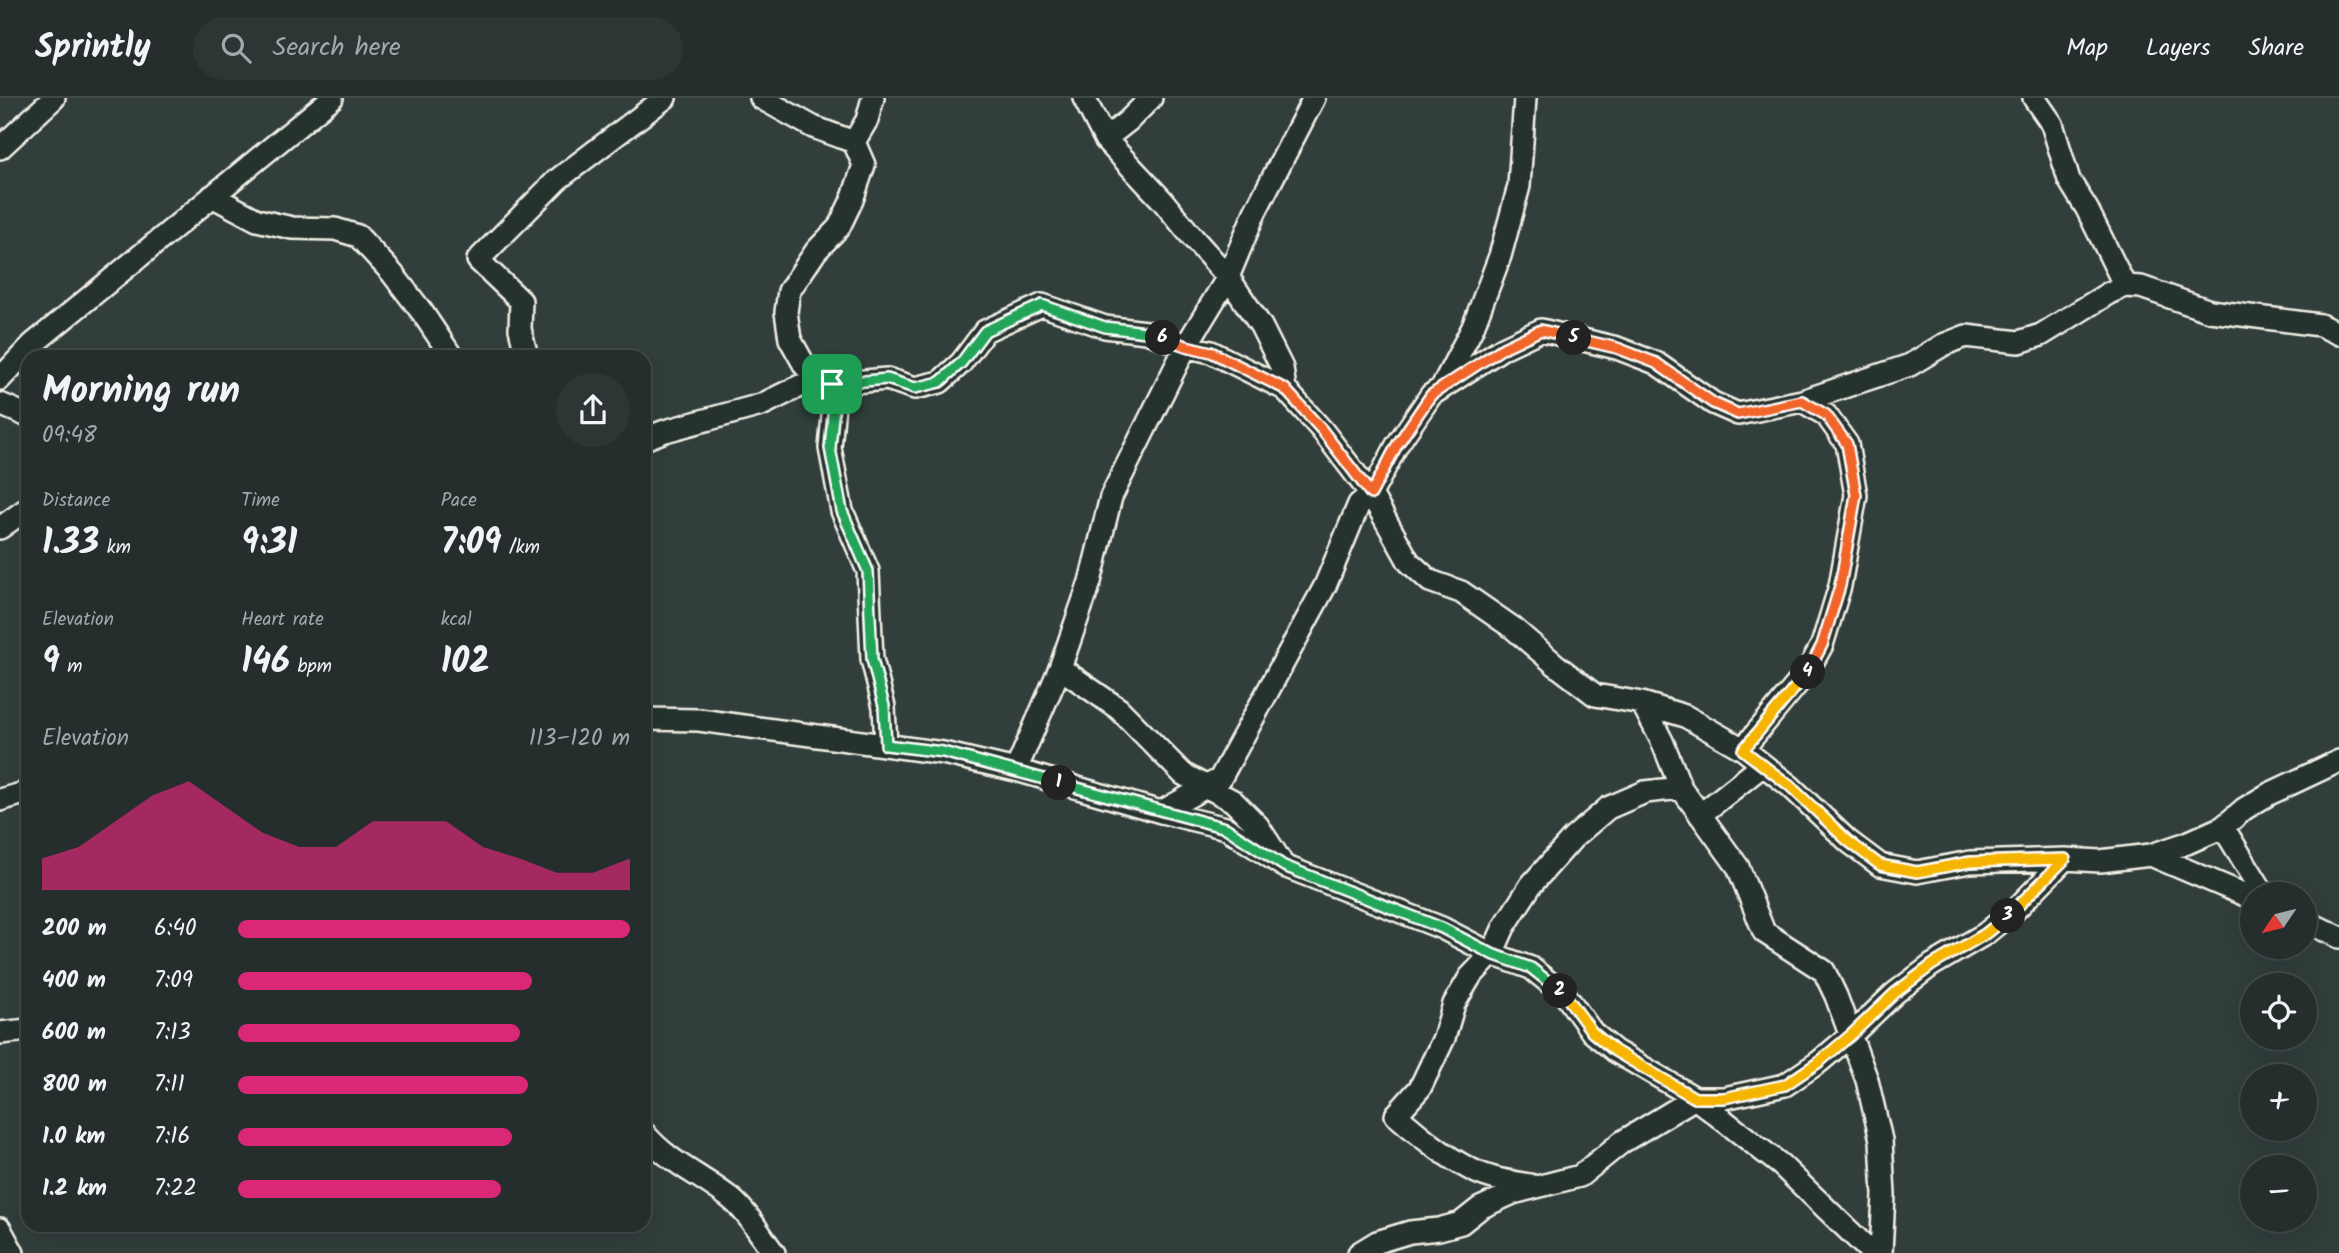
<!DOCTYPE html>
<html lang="en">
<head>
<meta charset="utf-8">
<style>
	:root { --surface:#252e2d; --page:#2d3635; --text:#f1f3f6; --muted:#a3a8aa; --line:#424a49; --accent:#db2777 }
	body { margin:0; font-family:Kalam,sans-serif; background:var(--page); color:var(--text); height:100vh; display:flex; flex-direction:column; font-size:26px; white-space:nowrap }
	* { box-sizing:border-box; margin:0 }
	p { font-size:23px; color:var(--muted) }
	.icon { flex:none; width:38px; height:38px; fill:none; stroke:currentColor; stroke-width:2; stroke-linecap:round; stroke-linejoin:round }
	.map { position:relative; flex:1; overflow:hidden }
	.side { position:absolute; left:21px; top:252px; width:630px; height:882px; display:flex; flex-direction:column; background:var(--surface); border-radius:21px; box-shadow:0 7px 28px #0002,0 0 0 2px var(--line) }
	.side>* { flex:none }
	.needle { width:46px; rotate:235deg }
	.tools { position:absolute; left:2240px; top:784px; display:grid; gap:14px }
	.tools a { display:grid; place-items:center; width:77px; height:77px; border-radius:50%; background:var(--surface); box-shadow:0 7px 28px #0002,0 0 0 2px var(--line); font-size:35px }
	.pin { position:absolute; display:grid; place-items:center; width:60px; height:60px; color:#fff; margin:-30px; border-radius:14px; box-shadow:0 4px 10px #0006 }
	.km { position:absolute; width:35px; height:35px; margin:-18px; border-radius:50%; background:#222; color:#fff; font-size:19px; line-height:35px; text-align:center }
	.round { display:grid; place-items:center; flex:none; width:74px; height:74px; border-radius:37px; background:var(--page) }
	.head { display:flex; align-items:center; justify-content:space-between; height:119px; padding:0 21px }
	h1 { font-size:38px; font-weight:800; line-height:52px }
	.figures { display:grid; grid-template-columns:repeat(3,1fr); gap:10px; height:119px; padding:7px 21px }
	.figures div { display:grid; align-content:center }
	.figures b { font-size:35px; font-weight:800 }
	.figures small { font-size:19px; font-weight:400 }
	.figures p { font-size:19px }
	.chart { height:196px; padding:14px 21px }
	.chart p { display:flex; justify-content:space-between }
	.chart svg { width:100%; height:126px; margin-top:7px; fill:var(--accent); opacity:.7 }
	ul { padding:0 21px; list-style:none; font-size:23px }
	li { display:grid; grid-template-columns:112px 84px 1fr; align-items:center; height:52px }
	li i { height:18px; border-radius:9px; background:var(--accent) }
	header { display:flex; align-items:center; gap:42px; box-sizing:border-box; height:98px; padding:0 35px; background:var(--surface); border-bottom:2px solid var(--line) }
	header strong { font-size:33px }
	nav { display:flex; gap:38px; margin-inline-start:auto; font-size:24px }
	.search { width:490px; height:63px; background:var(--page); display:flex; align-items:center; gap:18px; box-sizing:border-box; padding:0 24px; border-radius:38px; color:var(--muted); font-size:26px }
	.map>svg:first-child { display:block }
</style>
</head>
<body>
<header>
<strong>Sprintly</strong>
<div class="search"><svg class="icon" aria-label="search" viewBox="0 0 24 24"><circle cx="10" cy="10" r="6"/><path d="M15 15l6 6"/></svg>Search here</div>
<nav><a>Map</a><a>Layers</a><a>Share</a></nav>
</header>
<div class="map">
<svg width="2339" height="1155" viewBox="0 0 2339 1155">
	<rect width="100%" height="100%" fill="#313e3c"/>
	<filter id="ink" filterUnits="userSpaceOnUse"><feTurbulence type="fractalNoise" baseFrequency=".0143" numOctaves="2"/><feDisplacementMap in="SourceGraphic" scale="14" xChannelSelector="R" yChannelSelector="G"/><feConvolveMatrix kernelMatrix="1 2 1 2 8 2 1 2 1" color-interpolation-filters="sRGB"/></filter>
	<g filter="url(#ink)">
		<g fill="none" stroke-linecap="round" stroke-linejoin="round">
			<defs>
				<path id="street" d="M1084 0 1105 41 1162 102 1194 141 1228 179 1261 228 1282 270 1285 291
					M2034 0 2052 26 2069 82 2087 111 2125 188
					M1105 41 1128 23 1151 0
					M854 44 867 22 873 0
					M0 50 54 0
					M212 98 257 122 292 130 335 131 358 138 392 175 422 214 452 259
					M527 259 520 231 521 203 478 162 557 82 665 0
					M0 281 33 246 332 0
					M1442 289 1473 229 1500 158 1519 88 1525 0
					M1802 303 1910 267 1943 247 1966 238 2019 244 2041 237 2109 195 2125 188 2141 189 2210 213 2320 227 2339 236
					M0 306 28 318
					M644 341 665 333 761 307 800 288 832 286 805 268 790 241 786 214 789 193 816 153 839 129 852 102 864 67 854 44 813 29 761 0
					M0 430 28 410
					M1060 570 1119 611 1183 676 1233 703 1258 728 1280 762
					M1642 605 1662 643 1681 690 1738 769 1764 834 1824 873 1836 898 1867 982 1881 1042 1884 1097 1881 1155
					M644 621 699 622 943 655 1016 672 1161 714 1226 730 1284 768 1442 830 1492 856 1531 870 1566 898 1592 934 1615 953 1695 1000 1781 1067 1872 1155
					M886 647 884 609 872 561 868 473 842 413 830 350 834 307 832 286 887 281 915 290 940 284 961 265 985 233 1042 207 1105 229 1146 234 1186 248 1211 254 1285 291 1322 332 1371 396 1409 464 1430 483 1461 494 1513 530 1556 567 1595 597 1642 605 1685 618 1743 651 1790 688 1848 743 1880 767 1917 774 1970 764 2065 761 2100 763 2151 757 2187 745 2223 729 2244 711 2269 696 2339 663
					M1016 672 1060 570 1090 484 1111 399 1186 248 1228 179 1255 114 1314 0
					M0 702 28 694
					M1161 714 1220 681 1325 488 1359 406 1371 396 1397 347 1431 297 1503 250 1541 232 1617 250 1656 265 1713 305 1738 316 1802 303 1826 317 1847 346 1856 397 1840 488 1822 547 1807 574 1743 651
					M1700 717 1763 667
					M2223 729 2264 796
					M2151 757 2252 800
					M2305 823 2339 839
					M0 935 28 932
					M644 1035C669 1065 701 1077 730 1100 748 1114 760 1137 774 1155
					M1530 1087C1510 1084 1490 1081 1472 1072 1445 1059 1418 1036 1396 1017L1420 990 1444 940 1454 906 1470 879 1492 856 1504 829 1531 787 1573 740 1608 710 1645 694 1681 690
					M0 1131 13 1155
					M1359 1155 1377 1144 1410 1134 1439 1131 1461 1125 1480 1110 1513 1095 1580 1078 1622 1044 1695 1000H1724L1785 987 1819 964 1851 937 1895 895 1932 867 1985 836 2016 811 2065 761"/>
			</defs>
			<use href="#street" stroke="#f4f1e8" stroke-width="26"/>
			<use href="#street" stroke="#26332d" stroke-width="21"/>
		</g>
	</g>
	<g fill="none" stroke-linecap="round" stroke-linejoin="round" filter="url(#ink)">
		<defs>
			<path id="split-1" d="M832 286 834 307 830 350 842 413 868 473 872 561 884 608 886 647 943 654 1059 685"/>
			<path id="split-2" d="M1059 685 1226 730 1284 768 1442 830 1492 856 1531 870 1560 893"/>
			<path id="split-3" d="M1560 893 1566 898 1592 934 1615 953 1695 1000H1724L1785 987 1819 964 1851 937 1895 895 1932 867 1985 836 2008 818"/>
			<path id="split-4" d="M1808 574 1743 652 1790 688 1848 743 1880 767 1917 774 1970 764 2065 761 2008 818"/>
			<path id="split-5" d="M1574 240 1617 250 1656 265 1713 305 1738 316 1802 303 1826 317 1847 346 1856 397 1840 488 1822 547 1808 574"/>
			<path id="split-6" d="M1163 240 1186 248 1211 254 1285 291 1322 332 1371 396 1397 347 1431 297 1503 250 1541 232 1574 240"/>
			<path id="split-7" d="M832 286 887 281 915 290 940 284 961 265 985 233 1042 207 1105 229 1146 234 1163 240"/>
		</defs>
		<use href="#split-1" stroke="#fff" stroke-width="14"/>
		<use href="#split-2" stroke="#fff" stroke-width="14"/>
		<use href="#split-3" stroke="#fff" stroke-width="14"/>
		<use href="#split-4" stroke="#fff" stroke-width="14"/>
		<use href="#split-5" stroke="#fff" stroke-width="14"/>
		<use href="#split-6" stroke="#fff" stroke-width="14"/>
		<use href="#split-7" stroke="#fff" stroke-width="14"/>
		<use href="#split-1" stroke="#22a559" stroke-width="9"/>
		<use href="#split-2" stroke="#22a559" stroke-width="9"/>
		<use href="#split-3" stroke="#f5b400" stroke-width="9"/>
		<use href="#split-4" stroke="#f5b400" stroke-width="9"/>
		<use href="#split-5" stroke="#f0652b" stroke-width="9"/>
		<use href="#split-6" stroke="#f0652b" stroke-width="9"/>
		<use href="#split-7" stroke="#22a559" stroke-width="9"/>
	</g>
</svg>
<div class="tools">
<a><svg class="needle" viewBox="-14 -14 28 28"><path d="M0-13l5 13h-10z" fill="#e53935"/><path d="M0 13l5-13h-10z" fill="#a3a8aa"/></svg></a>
<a><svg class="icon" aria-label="locate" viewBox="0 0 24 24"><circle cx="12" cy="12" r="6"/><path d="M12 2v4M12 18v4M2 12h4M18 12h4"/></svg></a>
<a>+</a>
<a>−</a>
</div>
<div class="pin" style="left:832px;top:286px;background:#1e9e55"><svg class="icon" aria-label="arrive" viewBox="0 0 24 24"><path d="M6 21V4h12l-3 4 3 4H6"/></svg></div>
<b class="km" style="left:1059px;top:685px">1</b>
<b class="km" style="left:1560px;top:893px">2</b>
<b class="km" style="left:2008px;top:818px">3</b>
<b class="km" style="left:1808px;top:574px">4</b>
<b class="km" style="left:1574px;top:240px">5</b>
<b class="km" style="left:1163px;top:240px">6</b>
<section class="side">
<div class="head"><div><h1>Morning run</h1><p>09:48</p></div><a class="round"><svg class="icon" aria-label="share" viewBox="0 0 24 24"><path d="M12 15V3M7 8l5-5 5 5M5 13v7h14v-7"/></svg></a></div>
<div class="figures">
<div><p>Distance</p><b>1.33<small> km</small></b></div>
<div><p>Time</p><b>9:31</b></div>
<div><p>Pace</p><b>7:09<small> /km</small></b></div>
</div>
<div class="figures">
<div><p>Elevation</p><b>9<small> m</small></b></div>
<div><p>Heart rate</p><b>146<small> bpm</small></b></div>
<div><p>kcal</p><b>102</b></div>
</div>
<div class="chart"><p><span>Elevation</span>113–120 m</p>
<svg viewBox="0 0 160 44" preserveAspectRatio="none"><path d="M0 44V33L10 29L20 20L30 11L40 6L50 15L60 24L70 29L80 29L90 20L100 20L110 20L120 29L130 33L140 38L150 38L160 33V44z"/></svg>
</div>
<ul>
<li><b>200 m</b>6:40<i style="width:100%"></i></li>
<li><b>400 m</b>7:09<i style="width:75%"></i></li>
<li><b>600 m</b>7:13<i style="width:72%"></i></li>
<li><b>800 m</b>7:11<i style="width:74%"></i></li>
<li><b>1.0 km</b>7:16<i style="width:70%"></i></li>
<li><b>1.2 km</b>7:22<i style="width:67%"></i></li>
</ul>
</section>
</div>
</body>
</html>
